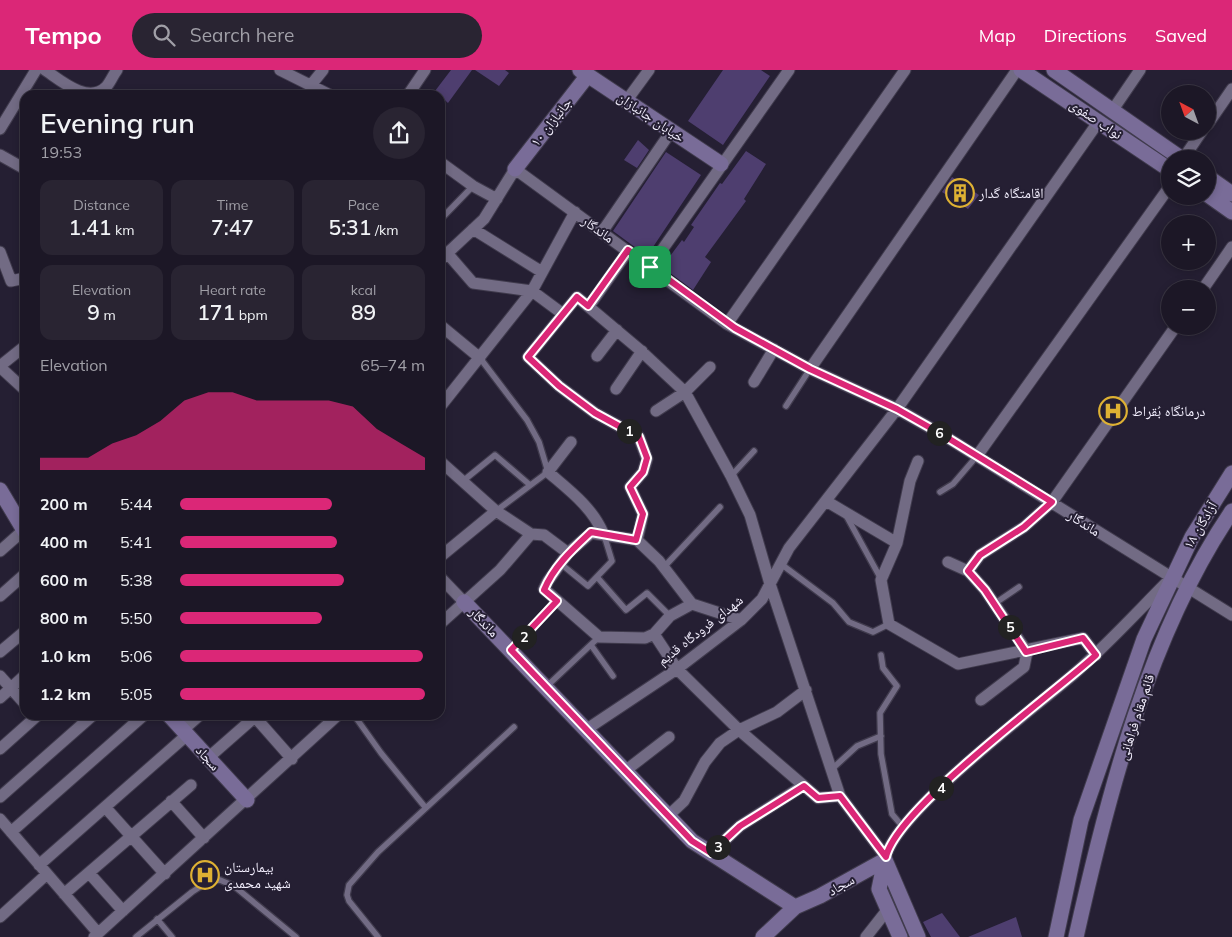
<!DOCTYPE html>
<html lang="en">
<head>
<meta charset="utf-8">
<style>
	:root { --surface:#1c1726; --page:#292432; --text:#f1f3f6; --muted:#a09fa7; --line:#3a3643; --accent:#db2777 }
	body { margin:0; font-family:Mulish,"Noto Naskh Arabic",sans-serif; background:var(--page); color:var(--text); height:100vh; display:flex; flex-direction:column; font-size:19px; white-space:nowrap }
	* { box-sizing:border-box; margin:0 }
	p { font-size:16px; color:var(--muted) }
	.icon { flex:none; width:28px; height:28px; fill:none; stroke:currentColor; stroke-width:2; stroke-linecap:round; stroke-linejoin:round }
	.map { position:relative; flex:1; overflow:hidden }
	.panel { position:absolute; left:20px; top:20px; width:425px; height:630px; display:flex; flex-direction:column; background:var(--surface); border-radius:15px; box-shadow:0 2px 8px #0003,0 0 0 1px var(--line) }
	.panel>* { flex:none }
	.needle { width:32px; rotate:319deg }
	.fabs { position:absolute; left:1161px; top:15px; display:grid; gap:10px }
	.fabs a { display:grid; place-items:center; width:55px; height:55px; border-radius:50%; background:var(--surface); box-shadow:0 2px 8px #0003,0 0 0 1px var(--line); font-size:25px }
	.pin { position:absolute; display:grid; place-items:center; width:42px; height:42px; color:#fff; margin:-21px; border-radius:10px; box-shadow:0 2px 8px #0006 }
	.km { position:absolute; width:25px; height:25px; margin:-12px; border-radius:50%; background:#222; color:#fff; font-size:14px; line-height:25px; text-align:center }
	.round { display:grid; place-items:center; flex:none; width:52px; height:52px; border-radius:26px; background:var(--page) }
	.overview { display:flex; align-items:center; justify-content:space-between; height:85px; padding:0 20px }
	h1 { font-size:28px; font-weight:600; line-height:38px }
	.figures { display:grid; grid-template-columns:repeat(3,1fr); gap:8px; height:85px; padding:5px 20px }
	.figures div { display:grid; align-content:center; border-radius:12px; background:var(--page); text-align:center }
	.figures b { font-size:21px; font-weight:600 }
	.figures small { font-size:14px; font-weight:400 }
	.figures p { font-size:14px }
	.chart { height:140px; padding:10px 20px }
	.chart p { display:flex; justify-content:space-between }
	.chart svg { width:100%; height:90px; margin-top:5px; fill:var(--accent); opacity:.7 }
	ul { padding:0 20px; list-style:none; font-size:16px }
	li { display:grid; grid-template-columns:80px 60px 1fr; align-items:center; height:38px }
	li i { height:12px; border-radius:6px; background:var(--accent) }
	header { display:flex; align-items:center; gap:30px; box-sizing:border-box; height:70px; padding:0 25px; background:var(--accent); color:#fff }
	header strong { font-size:24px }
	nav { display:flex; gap:28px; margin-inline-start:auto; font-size:18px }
	.search { width:350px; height:45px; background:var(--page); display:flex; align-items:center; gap:12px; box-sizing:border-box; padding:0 18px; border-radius:28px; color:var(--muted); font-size:19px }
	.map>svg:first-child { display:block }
</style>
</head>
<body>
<header>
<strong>Tempo</strong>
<div class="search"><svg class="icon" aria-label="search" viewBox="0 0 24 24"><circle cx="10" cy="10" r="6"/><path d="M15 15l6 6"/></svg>Search here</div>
<nav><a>Map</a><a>Directions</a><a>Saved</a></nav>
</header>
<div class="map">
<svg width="1232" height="867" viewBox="0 0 1232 867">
	<rect width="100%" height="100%" fill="#251f33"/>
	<path fill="#4e3e6f" d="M451 0H472L448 33 435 21Z
		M475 0H505L509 3 499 16Z
		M723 0H761L770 6 723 75 688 51Z
		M638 70 649 80 637 98 624 90Z
		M746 81 766 94 744 129 746 131 705 187 711 192 693 220 662 197 682 170 684 172 694 157 691 155 720 113 722 114Z
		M666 82 701 105 647 186 613 161Z
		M952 107 979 125 968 139 942 122Z
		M942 843 960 867H931L923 852Z
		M1016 847 1022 867H968Z"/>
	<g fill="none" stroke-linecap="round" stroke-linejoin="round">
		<defs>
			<path id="lane" d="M440 150 473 116
				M480 288 527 350 539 372 548 402 496 441
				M786 336 810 299
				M731 406 754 381
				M463 411 495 385 530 415
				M940 422 953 414 977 386
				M847 447 881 509
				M560 493 588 516 612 491 604 465
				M781 494 833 533 849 552 873 562 889 554
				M664 497 720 437
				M597 507 626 540 647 523 670 546
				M994 534 1019 517
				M591 575 613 606
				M511 580 557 531
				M881 585 883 598 897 616 880 643 881 684 892 744 903 757
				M546 617 599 567
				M354 645 381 683 425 737
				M832 699 857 676 881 666
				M157 849 172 867
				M136 867 192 822 209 811 220 810 234 816 296 867
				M378 867 349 831 347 825 349 815 378 782 514 657"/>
			<path id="street" d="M45 0C60 10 88 35 106 17 110 13 113 5 117 0
				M280 0 330 25
				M311 15 323 0
				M408 25 425 0
				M627 30 649 0
				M1112 41 1140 0
				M1208 54 1232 19
				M0 59 36 0
				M0 85 25 99
				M1183 89 1202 61
				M440 92 473 116 497 129
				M473 159 542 202
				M602 162 672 60
				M0 182 11 211 25 208
				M447 183 473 213 532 221 563 244
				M440 190 484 149 515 99 727 254 810 299 897 339 943 365 1232 545
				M650 197 789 0
				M1203 219 1232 177
				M589 236 628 181
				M727 254 905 0
				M440 255 480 288
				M597 286 617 260
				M0 296 25 276
				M0 297 25 320
				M810 299 1017 0
				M754 312 774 279
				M616 319 642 281
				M440 337 532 221 575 142
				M656 341 685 322 710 297
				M571 372 548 402C569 420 592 437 603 463
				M977 386 1170 116
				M440 391 496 441 531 464
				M918 391 910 411 897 473 881 510 889 554 958 594 1083 568 1096 585
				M826 431 897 473
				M0 481 25 459
				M568 483 548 511 544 519 599 567 645 568 654 564 670 546 692 534 659 491 637 470
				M440 487 496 441
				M948 492 968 501
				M440 507 464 532
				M0 526 25 504
				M692 534 741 550
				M440 554 500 500 531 464 544 465 568 483 591 463 637 470 643 444 630 417 643 402 647 389 639 367 595 343 559 316 528 287 577 227 640 280 685 322 731 406 750 445 770 514 840 726 886 787
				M654 564 677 599 739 660 818 728 840 726
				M0 582 25 561
				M0 606 25 634
				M0 628 25 605
				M981 630 1024 597 1027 582 985 520 968 501 980 485 1024 457 1052 432 1176 256
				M255 647 292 689
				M587 659 677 599 741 550 762 529 789 478 897 339 1099 51
				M183 660 200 645
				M0 679 38 645
				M208 688 257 645
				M625 701 669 667
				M0 727 93 645
				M171 731 204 768
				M105 737 165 804
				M668 746 684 731 705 692 720 673 739 660 777 642 806 620
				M0 749 98 863
				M11 762 144 645
				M711 783 740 756 803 716
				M885 790C891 745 1036 637 1075 603 1108 574 1138 541 1169 510
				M39 795 187 665
				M89 803 123 841
				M64 824 191 715
				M0 847 47 804
				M94 867 338 645
				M866 867 888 839"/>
			<path id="secondary" d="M580 0 721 94
				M1021 0 1170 100
				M1054 0 1182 89
				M515 99 588 5
				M1208 107 1232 124
				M1208 125 1232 142
				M0 420 25 462
				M464 532 692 771 795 837
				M169 645 247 730
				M885 790 918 867
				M885 790 879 819 900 867
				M763 867 795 837 820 826 885 790
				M1056 867 1081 750 1144 569 1192 467 1232 403
				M1076 867C1108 724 1149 563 1232 441"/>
		</defs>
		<use href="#lane" stroke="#403b4d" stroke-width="8"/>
		<use href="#street" stroke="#403b4d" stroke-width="13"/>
		<use href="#secondary" stroke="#403b4d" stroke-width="17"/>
		<use href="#lane" stroke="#726b84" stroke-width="5.5"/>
		<use href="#street" stroke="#726b84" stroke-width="11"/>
		<use href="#secondary" stroke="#796c98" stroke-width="15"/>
	</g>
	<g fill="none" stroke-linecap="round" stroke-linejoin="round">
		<defs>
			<path id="route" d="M628 180 735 258 810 299 897 339 943 365 1052 432 1024 457 980 485 968 501 985 520 1026 582 1083 568 1096 585C1053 624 896 739 886 787L840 726 818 728 804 716 740 756 711 783 692 771 511 580 557 531 544 520C554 496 573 479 591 462L636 470 643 444 630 417 643 402 647 388 639 367 595 343 559 316 528 287 577 227 588 236Z"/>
		</defs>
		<use href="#route" stroke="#fff" stroke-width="10"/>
		<use href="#route" stroke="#db2777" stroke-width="6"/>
	</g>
	<defs>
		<symbol id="building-ring" viewBox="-11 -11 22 22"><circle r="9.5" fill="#251f33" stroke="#deb133" stroke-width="1.5"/><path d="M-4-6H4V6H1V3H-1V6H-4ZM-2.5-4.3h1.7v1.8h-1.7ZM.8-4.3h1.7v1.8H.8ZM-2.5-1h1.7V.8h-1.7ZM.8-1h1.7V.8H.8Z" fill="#deb133"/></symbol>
		<symbol id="hospital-ring" viewBox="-11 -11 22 22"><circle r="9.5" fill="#251f33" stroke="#deb133" stroke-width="1.5"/><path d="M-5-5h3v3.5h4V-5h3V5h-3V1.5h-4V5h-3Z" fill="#deb133"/></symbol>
	</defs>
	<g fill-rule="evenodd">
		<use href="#building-ring" x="944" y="107" width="32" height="32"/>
		<use href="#hospital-ring" x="1097" y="325" width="32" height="32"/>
		<use href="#hospital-ring" x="189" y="789" width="32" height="32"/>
	</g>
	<g text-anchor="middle" stroke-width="4" stroke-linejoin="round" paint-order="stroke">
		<g font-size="14" fill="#f3effe" stroke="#251f33">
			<text transform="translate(651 47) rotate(34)" y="5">خیابان جانبازان</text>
			<text transform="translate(1096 49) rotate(34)" y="5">نواب صفوی</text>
			<text transform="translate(551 52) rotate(-52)" y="5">جانبازان ۱۰</text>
			<text transform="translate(598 159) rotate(36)" y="5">ماندگار</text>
			<text transform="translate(1084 453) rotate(33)" y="5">ماندگار</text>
			<text transform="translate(1200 455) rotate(-59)" y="5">آزادگان ۱۸</text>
			<text transform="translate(484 552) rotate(46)" y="5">ماندگار</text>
			<text transform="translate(700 560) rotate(-38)" y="5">شهدای فرودگاه قدیم</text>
			<text transform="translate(1136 647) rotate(-72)" y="5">قائم مقام فراهانی</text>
			<text transform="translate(208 688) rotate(48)" y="5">سجاد</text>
			<text transform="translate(841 815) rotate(-29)" y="5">سجاد</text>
		</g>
		<g font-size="14" fill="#f3effe" stroke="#251f33" text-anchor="start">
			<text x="979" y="128">اقامتگاه گدار</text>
			<text x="1132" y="346">درمانگاه بُقراط</text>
			<text x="224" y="802">بیمارستان<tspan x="224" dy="16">شهید محمدی</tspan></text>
		</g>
	</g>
</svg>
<div class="fabs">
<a><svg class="needle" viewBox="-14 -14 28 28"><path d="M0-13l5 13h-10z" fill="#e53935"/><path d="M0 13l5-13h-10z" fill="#a09fa7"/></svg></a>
<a><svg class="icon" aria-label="layers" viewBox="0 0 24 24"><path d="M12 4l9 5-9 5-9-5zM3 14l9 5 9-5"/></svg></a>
<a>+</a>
<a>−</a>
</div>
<div class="pin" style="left:650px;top:197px;background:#1e9e55"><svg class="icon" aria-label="arrive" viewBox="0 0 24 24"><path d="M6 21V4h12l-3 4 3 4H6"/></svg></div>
<b class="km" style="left:629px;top:361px">1</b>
<b class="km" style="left:524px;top:567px">2</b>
<b class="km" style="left:718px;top:777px">3</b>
<b class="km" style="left:941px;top:718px">4</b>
<b class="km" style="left:1010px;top:557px">5</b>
<b class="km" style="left:939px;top:363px">6</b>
<section class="panel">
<div class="overview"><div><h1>Evening run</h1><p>19:53</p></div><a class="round"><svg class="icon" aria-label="share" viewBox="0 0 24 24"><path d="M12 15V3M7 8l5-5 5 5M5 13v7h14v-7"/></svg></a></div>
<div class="figures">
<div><p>Distance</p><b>1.41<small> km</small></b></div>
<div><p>Time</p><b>7:47</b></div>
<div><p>Pace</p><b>5:31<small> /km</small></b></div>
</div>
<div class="figures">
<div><p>Elevation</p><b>9<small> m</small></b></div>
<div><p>Heart rate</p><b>171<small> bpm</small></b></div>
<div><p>kcal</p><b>89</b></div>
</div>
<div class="chart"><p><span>Elevation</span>65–74 m</p>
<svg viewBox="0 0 160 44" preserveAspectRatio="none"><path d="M0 44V38L10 38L20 38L30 31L40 27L50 20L60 10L70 6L80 6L90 10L100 10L110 10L120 10L130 13L140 24L150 31L160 38V44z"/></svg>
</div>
<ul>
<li><b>200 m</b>5:44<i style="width:62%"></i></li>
<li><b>400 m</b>5:41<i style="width:64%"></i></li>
<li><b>600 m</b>5:38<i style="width:67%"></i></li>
<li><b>800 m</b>5:50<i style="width:58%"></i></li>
<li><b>1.0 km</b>5:06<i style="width:99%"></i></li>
<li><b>1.2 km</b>5:05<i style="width:100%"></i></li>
</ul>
</section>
</div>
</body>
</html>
